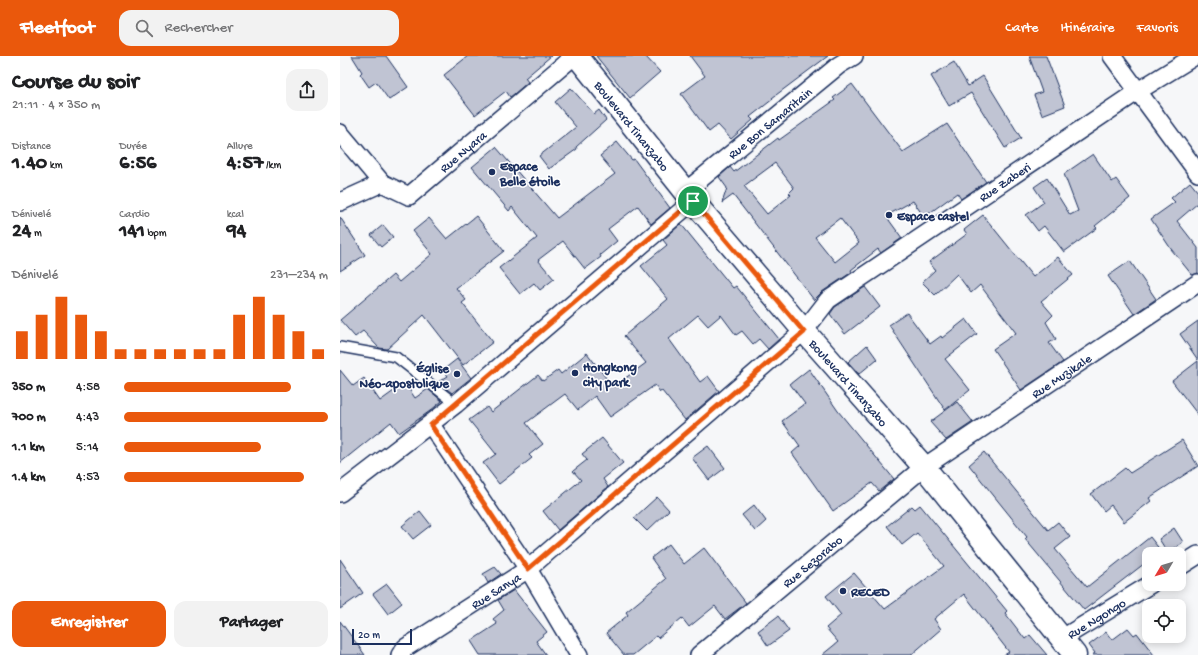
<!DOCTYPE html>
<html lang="fr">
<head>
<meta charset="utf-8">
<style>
	:root { --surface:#fff; --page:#f2f2f2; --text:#202124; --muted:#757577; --accent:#ea580c }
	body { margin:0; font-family:"Gochi Hand",sans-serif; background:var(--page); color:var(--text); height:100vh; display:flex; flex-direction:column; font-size:15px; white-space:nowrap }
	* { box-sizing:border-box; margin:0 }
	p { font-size:13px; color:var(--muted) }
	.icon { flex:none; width:22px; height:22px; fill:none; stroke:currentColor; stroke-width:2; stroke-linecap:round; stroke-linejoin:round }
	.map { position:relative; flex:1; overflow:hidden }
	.details { display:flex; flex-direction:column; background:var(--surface); width:340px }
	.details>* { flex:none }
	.needle { width:26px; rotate:232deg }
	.tools { position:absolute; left:802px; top:491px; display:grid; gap:8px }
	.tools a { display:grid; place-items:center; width:44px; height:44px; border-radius:8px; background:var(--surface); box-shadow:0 2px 10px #0003; font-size:20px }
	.scale { position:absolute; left:12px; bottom:10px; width:60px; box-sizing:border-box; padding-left:4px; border:2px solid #1b2f5e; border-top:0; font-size:11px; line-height:14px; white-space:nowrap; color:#1b2f5e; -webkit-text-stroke:3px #fff; paint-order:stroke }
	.pin { position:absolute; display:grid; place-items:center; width:34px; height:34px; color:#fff; margin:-17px; border:2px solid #fff; border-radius:50%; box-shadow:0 1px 4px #0007 }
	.round { display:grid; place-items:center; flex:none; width:42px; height:42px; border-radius:12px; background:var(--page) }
	.headline { display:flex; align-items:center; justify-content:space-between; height:68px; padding:0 12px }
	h1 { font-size:22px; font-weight:700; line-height:30px }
	.figures { display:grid; grid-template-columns:repeat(3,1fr); gap:6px; height:68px; padding:4px 12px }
	.figures div { display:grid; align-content:center }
	.figures b { font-size:20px; font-weight:700 }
	.figures small { font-size:11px; font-weight:400 }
	.figures p { font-size:11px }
	.chart { height:112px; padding:8px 12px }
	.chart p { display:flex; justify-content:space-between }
	.chart svg { width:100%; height:72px; margin-top:4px; stroke:var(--accent); stroke-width:6 }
	.primary-button { display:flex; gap:8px; margin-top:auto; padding:8px 12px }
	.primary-button a { flex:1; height:46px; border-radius:12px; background:var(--accent); color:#fff; font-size:16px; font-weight:700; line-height:46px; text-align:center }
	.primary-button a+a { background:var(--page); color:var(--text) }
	ul { padding:0 12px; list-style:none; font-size:13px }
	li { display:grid; grid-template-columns:64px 48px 1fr; align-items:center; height:30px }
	li i { height:10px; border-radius:5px; background:var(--accent) }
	header { display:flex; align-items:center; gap:24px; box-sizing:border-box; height:56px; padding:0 20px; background:var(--accent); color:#fff }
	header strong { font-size:19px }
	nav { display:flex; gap:22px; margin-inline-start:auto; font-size:14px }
	.search { width:280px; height:36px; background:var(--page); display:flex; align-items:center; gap:10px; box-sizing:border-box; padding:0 14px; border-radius:12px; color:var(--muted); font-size:15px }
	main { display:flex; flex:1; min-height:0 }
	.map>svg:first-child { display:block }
</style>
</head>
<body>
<header>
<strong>Fleetfoot</strong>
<div class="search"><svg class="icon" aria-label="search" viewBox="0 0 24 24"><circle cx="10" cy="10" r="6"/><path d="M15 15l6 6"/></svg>Rechercher</div>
<nav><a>Carte</a><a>Itinéraire</a><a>Favoris</a></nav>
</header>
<main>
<section class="details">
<div class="headline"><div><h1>Course du soir</h1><p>21:11 · 4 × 350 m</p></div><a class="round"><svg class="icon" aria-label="share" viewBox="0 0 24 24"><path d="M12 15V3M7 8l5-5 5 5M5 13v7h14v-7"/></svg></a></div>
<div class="figures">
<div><p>Distance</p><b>1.40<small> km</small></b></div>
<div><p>Durée</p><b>6:56</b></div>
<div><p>Allure</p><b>4:57<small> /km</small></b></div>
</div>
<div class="figures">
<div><p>Dénivelé</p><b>24<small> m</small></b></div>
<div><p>Cardio</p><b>141<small> bpm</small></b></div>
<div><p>kcal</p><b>94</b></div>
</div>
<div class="chart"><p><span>Dénivelé</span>231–234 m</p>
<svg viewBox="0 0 160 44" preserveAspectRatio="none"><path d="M5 44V27M15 44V17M25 44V6M35 44V17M45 44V27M55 44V38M65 44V38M75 44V38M85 44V38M95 44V38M105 44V38M115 44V17M125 44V6M135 44V17M145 44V27M155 44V38"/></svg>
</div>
<ul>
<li><b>350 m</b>4:58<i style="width:82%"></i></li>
<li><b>700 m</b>4:43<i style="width:100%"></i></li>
<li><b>1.1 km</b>5:14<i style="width:67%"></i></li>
<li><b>1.4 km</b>4:53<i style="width:88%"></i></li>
</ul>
<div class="primary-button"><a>Enregistrer</a><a>Partager</a></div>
</section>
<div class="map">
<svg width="858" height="599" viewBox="0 0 858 599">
	<rect width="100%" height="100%" fill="#f6f7f9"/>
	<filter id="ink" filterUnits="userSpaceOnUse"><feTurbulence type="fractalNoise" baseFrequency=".025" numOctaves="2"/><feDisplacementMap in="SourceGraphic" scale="8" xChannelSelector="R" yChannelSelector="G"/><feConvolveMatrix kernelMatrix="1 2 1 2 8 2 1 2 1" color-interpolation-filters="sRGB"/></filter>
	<g filter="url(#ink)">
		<path fill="#c0c4d3" stroke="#1b2f5e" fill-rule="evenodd" d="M12 0H46L68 31 49 44 36 26 29 31 20 18 22 16Z
			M128 0H211L185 22 188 26 174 38 170 41 166 35 135 59 104 19Z
			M256 0H305L320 16 290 42Z
			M350 0H488L432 42 433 43 410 61 413 64 391 83 378 69 369 76 341 38 365 20Z
			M689 0H706L725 50 702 59 694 39 702 36Z
			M614 6 628 30 643 20 681 82 665 92 631 37 609 50 591 20Z
			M512 28 563 96 607 68 646 126 621 143 617 137 584 161 573 145 546 160 562 182 541 197 538 193 511 214 512 216 482 236 474 244 393 139 382 147 387 132 379 121 390 111 394 116 438 82 439 84 495 44 493 42ZM435 107 454 132 449 137 451 139 427 158 404 130ZM500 162 519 187 495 206 475 181Z
			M231 32 254 58 259 54 266 64 236 91 237 93 209 113 199 100 236 71 215 46Z
			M277 86 292 104 294 103 330 152 311 168 298 150 268 173 277 185 260 199 261 201 245 213 223 185 198 204 214 223 200 234 194 227 180 238 159 212 197 182 172 151 169 155 132 111 156 91 217 162 275 118 260 100Z
			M753 98 772 126 776 123 790 142 755 170 757 172 724 196 704 170 698 175 686 159 704 146 694 131 707 122 730 159 738 155 724 118Z
			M850 126 858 136V147L837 165 858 192V217L852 219 831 193 811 163 835 146 831 142Z
			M643 159 693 221 718 201 733 219 701 245 713 259 706 266 716 283 709 287 723 306 681 334 653 293 676 277 640 229 631 237 617 218 595 239 582 226 595 214 589 206 627 178 624 174Z
			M136 160 164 195 116 232 126 244 122 247 153 286 123 309 84 259 47 293 39 292 23 275 15 281 0 264 53 219 59 226 92 198 73 175 89 162 107 183Z
			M0 161 25 199 0 215Z
			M341 168 393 232 396 230 439 283 428 293 419 283 413 288 402 275 396 279 381 259 368 270 358 259 329 283 360 326 368 320 379 335 345 364 322 335 320 336 315 329 270 361 255 340 238 354 225 338 186 367 203 388 189 399 192 402 159 428 143 407 156 398 129 364 147 351 151 356 198 319 203 325 218 314 221 318 247 297 273 331 306 307 284 280 328 243 301 210 327 189 323 184Z
			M43 169 53 181 41 191 31 179Z
			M790 205 816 243 794 258 768 220Z
			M525 231 540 251 505 278 490 258 495 251Z
			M567 257 590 288 601 280 602 282 626 263 637 278 605 303 630 334 605 354 549 269Z
			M858 265V304L840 278Z
			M527 289 537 303 519 318 508 306Z
			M117 303 131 322 112 337 98 326 108 320 103 314Z
			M858 305V359L832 325Z
			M469 313 498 355 554 423 539 435 532 427 493 455 452 397 460 390 442 365 465 348 450 328Z
			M0 314 13 330 24 322 40 345 65 327 75 342 88 333 102 345 90 355 59 377 51 366 0 407Z
			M617 346 633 366 606 384 590 366Z
			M262 382 283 407 263 423 268 431 218 474 203 455 241 424 233 415 247 404 242 398Z
			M842 384 858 410 809 442 811 445 784 466 771 449 764 455 751 438 785 412 790 417Z
			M368 390 385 412 369 424 352 402Z
			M644 396 708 474 718 466 730 481 715 493 747 531 810 481 821 495 817 498H809V504L744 554 685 483 687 481 629 409Z
			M317 441 329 454 307 475 294 462Z
			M414 449 426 465 415 475 402 459Z
			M580 449 667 555 665 557 685 583 690 579 707 599H664L669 596 624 538 594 563 601 573 571 599H482L498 586 486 572 501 559 486 540 514 517 545 553 604 510 577 477 562 489 547 470 572 450 575 453Z
			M80 455 91 469 73 483 62 470Z
			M834 472 843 486 828 497 819 483Z
			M329 488 344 508 364 492 406 547 385 563 375 550 349 571 342 562 318 582 316 580 293 599H284L266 577 288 559 286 556 326 523 311 502Z
			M0 503 23 537 0 553Z
			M155 511 161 518 148 527 143 518Z
			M47 528 62 547 48 558 33 538Z
			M174 534 207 576 196 585 206 599H140L131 585 157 568 153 563 164 554 158 544Z
			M438 560 449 575 428 590 418 575Z
			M0 565 25 599H0Z
			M788 572 794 579 797 577 814 599H752L755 597 749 589 766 576 772 584Z"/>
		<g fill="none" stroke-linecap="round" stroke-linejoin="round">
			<defs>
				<path id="lane" d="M0 291 56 301 116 348"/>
				<g id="street">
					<path d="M772 0 858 117"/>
					<path d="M0 77 42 127"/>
					<path id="s1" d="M346 135 499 9 514 0"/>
					<path id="s2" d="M0 146 42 127 69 140 234 0"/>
					<path d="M91 369 188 513 239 599"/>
					<path d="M0 437 116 348 353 145"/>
					<path d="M839 511 858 499"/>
					<path id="s3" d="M721 583 811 528"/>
					<path id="s4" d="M60 599 65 592 188 513 464 275 488 244 798 35 855 0"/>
					<path id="s5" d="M359 599 584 411 858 227"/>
				</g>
				<g id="secondary">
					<path id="s6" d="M237 0 353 145 464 275 584 411 735 599"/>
				</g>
			</defs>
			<use href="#lane" stroke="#1b2f5e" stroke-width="12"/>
			<use href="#street" stroke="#1b2f5e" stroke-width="20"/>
			<use href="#secondary" stroke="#1b2f5e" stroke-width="25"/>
			<use href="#lane" stroke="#fff" stroke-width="9"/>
			<use href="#street" stroke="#fff" stroke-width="17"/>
			<use href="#secondary" stroke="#fff" stroke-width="22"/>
		</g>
	</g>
	<g fill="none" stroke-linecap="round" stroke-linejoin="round" filter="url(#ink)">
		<defs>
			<path id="route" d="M353 145 464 276 188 513 91 369Z"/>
		</defs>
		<use href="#route" stroke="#fff" stroke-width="8"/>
		<use href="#route" stroke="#ea580c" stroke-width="5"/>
	</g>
	<g fill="#1b2f5e" stroke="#fff" stroke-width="1.5">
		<circle cx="152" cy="116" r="4"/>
		<circle cx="549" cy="159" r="4"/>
		<circle cx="235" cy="317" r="4"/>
		<circle cx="117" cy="318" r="4"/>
		<circle cx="503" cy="535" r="4"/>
	</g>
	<g text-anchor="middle" stroke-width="3" stroke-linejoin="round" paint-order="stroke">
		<g font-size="13" fill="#1b2f5e" stroke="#fff">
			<text dy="5" stroke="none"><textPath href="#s1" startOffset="108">Rue Bon Samaritain</textPath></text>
			<text dy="5" stroke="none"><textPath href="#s6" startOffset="89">Boulevard Tinanzabo</textPath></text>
			<text dy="5" stroke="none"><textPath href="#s2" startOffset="146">Rue Nyara</textPath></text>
			<text dy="5" stroke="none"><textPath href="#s4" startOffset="771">Rue Zaberi</textPath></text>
			<text dy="5" stroke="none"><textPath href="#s5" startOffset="458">Rue Muzikale</textPath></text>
			<text dy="5" stroke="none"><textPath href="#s6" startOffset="425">Boulevard Tinanzabo</textPath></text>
			<text dy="5" stroke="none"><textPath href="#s5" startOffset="147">Rue Sezorabo</textPath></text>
			<text dy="5" stroke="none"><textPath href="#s4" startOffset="116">Rue Sanya</textPath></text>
			<text dy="5" stroke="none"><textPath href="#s3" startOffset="41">Rue Ngongo</textPath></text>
		</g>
		<g font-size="13" font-weight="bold" fill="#1b2f5e" stroke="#fff" text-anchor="start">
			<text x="160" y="114">Espace<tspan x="160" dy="15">Belle étoile</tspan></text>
			<text x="557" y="164">Espace castel</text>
			<text x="243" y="315">Hongkong<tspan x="243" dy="15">city park</tspan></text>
			<text x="109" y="316" text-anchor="end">Église<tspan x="109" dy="15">Néo-apostolique</tspan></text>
			<text x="511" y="540">RECED</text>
		</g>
	</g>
</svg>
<div class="tools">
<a><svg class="needle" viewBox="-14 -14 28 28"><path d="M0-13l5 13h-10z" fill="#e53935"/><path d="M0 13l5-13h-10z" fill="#757577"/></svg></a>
<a><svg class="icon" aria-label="locate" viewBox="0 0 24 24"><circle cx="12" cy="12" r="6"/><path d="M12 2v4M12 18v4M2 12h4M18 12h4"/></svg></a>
</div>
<div class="scale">20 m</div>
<div class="pin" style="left:353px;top:145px;background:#1e9e55"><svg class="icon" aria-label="arrive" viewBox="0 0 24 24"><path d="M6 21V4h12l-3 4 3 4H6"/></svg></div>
</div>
</main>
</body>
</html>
